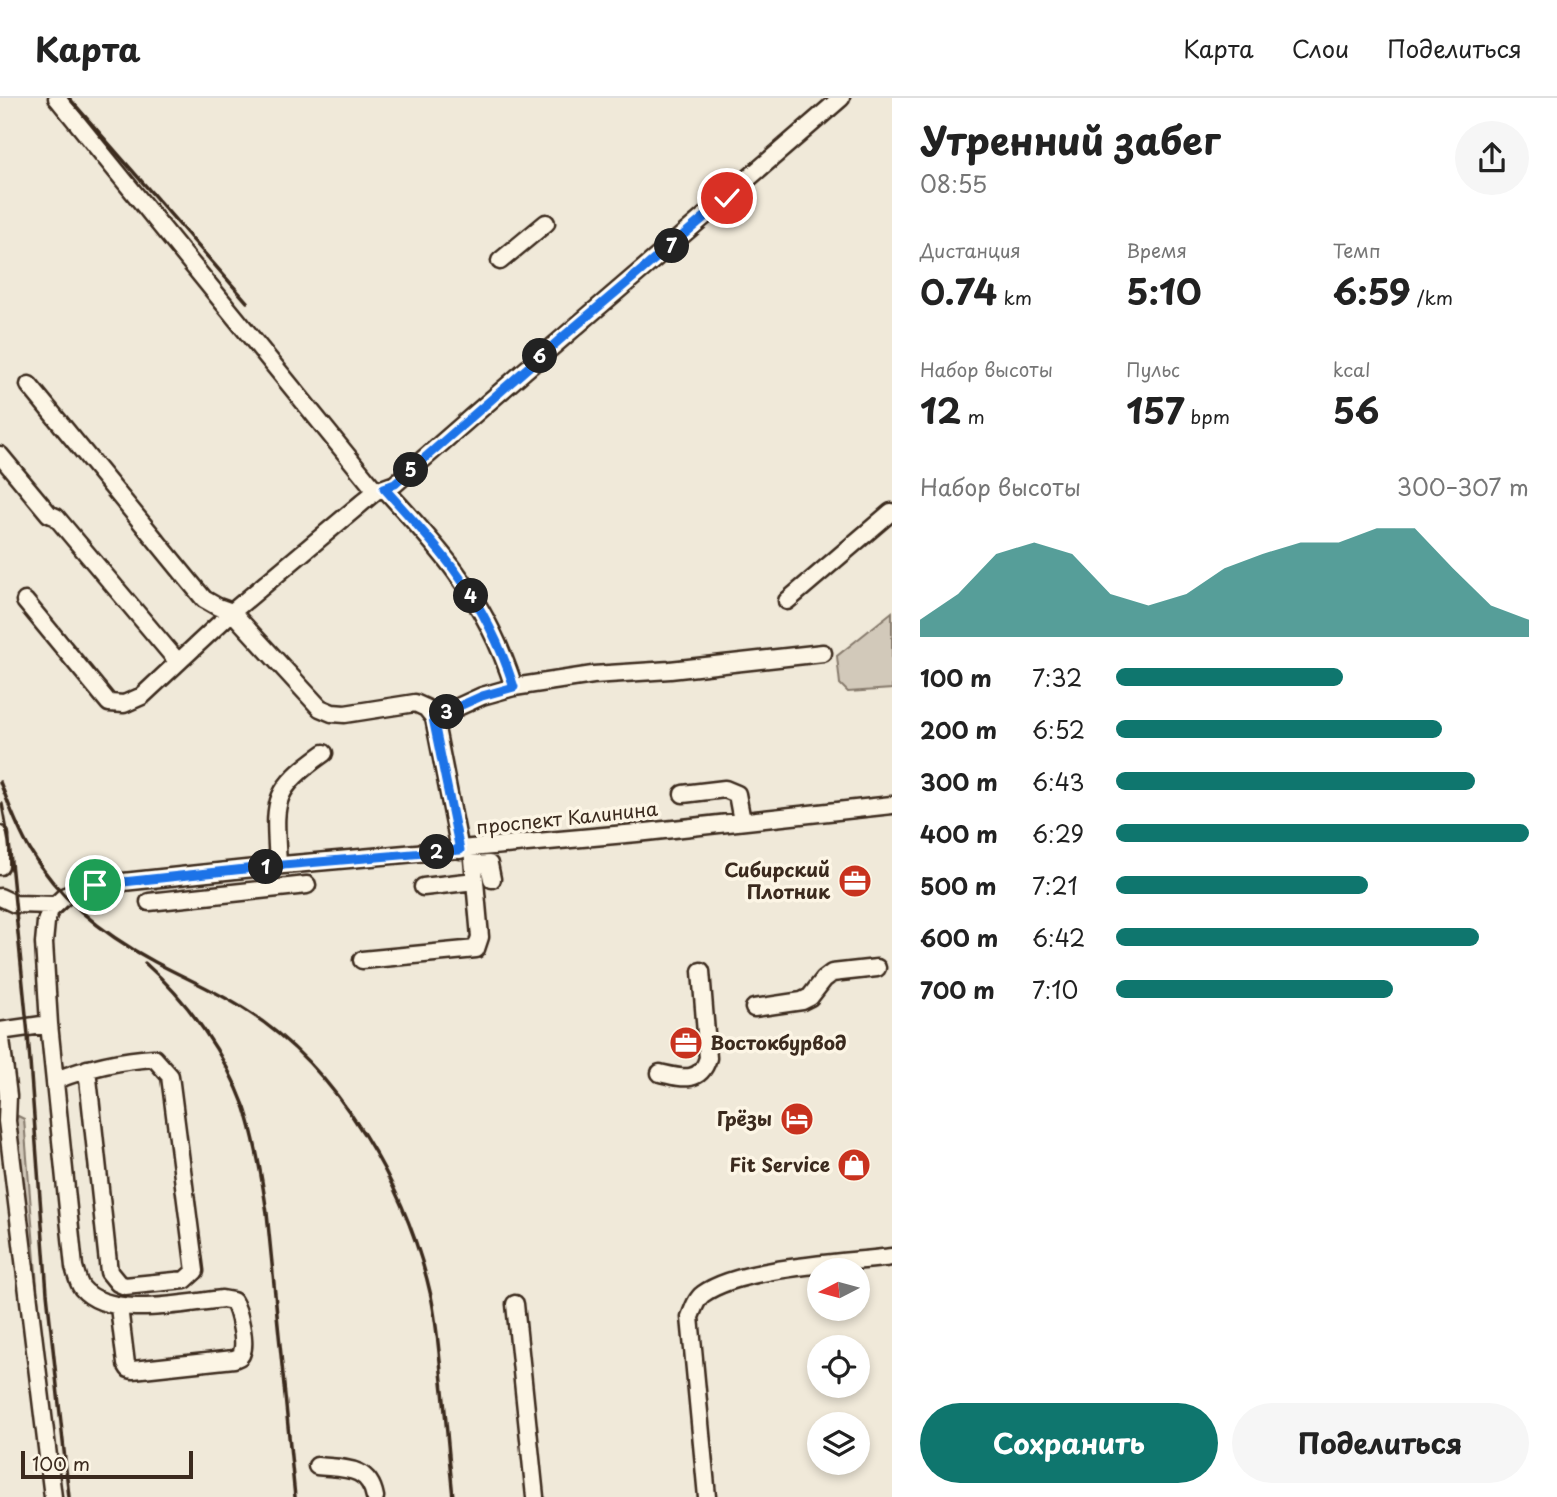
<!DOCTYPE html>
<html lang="ru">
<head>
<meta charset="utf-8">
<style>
	:root { --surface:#fff; --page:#f6f6f6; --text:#222; --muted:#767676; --line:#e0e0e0; --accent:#0f766e }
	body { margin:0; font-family:"Playpen Sans",sans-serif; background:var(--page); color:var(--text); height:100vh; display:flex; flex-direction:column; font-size:26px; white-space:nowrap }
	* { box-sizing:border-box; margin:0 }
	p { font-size:23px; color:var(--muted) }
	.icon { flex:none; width:38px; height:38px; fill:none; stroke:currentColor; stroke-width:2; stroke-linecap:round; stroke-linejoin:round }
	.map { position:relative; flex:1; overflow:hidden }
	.drawer { display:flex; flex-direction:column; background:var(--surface); width:665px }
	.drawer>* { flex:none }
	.needle { width:46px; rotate:264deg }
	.buttons { position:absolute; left:807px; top:1160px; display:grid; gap:14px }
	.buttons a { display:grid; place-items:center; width:63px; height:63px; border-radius:50%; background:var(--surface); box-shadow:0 4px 10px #0003; font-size:35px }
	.scale { position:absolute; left:21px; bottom:18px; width:172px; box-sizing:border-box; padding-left:7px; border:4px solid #3b2a1e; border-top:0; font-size:19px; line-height:24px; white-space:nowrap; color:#3b2a1e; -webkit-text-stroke:5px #fcf5e5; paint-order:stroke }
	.pin { position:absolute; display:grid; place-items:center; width:60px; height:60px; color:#fff; margin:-30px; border:4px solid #fff; border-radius:50%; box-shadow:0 2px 7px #0007 }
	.km { position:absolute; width:35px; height:35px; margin:-18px; border-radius:50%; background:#222; color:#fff; font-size:19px; line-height:35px; text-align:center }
	.round { display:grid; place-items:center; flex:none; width:74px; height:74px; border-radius:37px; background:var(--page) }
	.overview { display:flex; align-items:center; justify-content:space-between; height:119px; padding:0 28px }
	h1 { font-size:38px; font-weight:700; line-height:52px }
	.metrics { display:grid; grid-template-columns:repeat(3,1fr); gap:10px; height:119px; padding:7px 28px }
	.metrics div { display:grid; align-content:center }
	.metrics b { font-size:35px; font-weight:700 }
	.metrics small { font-size:19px; font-weight:400 }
	.metrics p { font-size:19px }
	.chart { height:196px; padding:14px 28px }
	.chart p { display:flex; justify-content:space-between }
	.chart svg { width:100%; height:126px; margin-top:7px; fill:var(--accent); opacity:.7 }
	.button { display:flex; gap:14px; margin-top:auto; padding:14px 28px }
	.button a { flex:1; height:80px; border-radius:42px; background:var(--accent); color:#fff; font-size:28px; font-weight:700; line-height:80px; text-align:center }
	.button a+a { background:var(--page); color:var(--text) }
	ul { padding:0 28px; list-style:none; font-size:23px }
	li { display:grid; grid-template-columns:112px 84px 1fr; align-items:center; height:52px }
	li i { height:18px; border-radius:9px; background:var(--accent) }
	header { display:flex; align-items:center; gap:42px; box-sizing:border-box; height:98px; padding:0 35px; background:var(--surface); border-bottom:2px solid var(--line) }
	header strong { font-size:33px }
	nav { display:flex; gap:38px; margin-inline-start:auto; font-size:24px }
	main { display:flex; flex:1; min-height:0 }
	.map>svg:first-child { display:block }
</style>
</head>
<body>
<header>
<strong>Карта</strong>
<nav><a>Карта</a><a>Слои</a><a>Поделиться</a></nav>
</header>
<main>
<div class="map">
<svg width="892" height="1399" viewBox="0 0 892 1399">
	<rect width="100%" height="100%" fill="#f0e9d9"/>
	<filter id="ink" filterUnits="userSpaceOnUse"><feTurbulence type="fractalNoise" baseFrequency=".0143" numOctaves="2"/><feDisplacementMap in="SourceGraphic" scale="14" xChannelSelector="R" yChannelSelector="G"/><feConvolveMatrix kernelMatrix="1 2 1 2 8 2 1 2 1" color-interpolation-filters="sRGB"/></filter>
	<g filter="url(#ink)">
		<path fill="#d2c9ba" stroke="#867a6c" stroke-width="2" d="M892 514V591L848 594 840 586 837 558Z
			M18 1018 24 1021 25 1034 41 1239 15 1024Z"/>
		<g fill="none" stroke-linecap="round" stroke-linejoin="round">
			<defs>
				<path id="minor" d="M500 163 546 125
					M29 287 204 501 218 509 232 514 320 610 332 615 345 616 415 605 426 610 434 620 460 752
					M0 357 49 416 56 419 178 564
					M384 390C408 417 434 444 455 473 480 507 501 548 514 589
					M376 393 395 386C542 256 693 129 841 0
					M25 503 109 605 124 606 142 598 232 514 376 393 57 0
					M787 503 891 414
					M434 620 482 598 514 589 593 577 670 572 823 555
					M683 696 725 691 737 696 742 723
					M0 737V768
					M278 767C275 704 269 694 324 655
					M474 767 489 766 492 781
					M423 789 475 783
					M0 799 15 806 54 807
					M149 804 307 787
					M362 862 476 851 480 839 472 750
					M754 910 802 903 810 899 824 881 832 875 877 870
					M49 926 74 1169C76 1175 78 1185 82 1190 109 1222 184 1205 222 1201L233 1203C239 1212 246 1244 242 1254 241 1259 239 1259 234 1261L133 1272 129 1271 126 1266 119 1209
					M660 975C682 980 700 986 708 960L701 873
					M56 982C87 970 120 962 154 960L170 978 195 1173 185 1182 125 1188 118 1185 109 1174 87 971
					M515 1206 535 1399
					M317 1368C343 1371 369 1367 375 1399
					M53 1399 7 1023 8 998 0 933 49 926 44 845 46 824 50 812 65 798 95 787 283 767 637 735 892 707
					M707 1399 690 1219C693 1212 696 1201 703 1196 740 1169 844 1165 892 1159"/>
			</defs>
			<use href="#minor" stroke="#3b2a1e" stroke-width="21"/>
			<use href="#minor" stroke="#fcf5e5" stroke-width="16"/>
			<path stroke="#3b2a1e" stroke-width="3.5" d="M69 0 247 204
				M0 684C9 707 18 732 30 752 59 801 106 838 155 864 185 880 216 893 244 911 340 971 407 1091 431 1198 437 1226 439 1255 442 1283 446 1321 449 1360 453 1399
				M2 706 9 744 28 937 47 1195 69 1399
				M145 865C188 903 225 956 245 1010 256 1044 262 1080 267 1115L295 1399"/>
		</g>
	</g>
	<g fill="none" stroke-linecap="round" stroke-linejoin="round" filter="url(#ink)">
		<defs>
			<path id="route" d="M95 787 283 767 460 752 433 620 482 598 514 589C501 548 480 507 455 473 434 444 408 417 384 390L395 386 564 238 727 100"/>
		</defs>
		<use href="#route" stroke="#fff" stroke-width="14"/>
		<use href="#route" stroke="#1a73e8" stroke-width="9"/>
	</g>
	<defs>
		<symbol id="office-disc" viewBox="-11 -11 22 22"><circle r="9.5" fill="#c8321e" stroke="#fcf5e5"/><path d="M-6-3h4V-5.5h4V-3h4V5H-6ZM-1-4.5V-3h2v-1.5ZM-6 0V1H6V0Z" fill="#fff"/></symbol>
		<symbol id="hotel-disc" viewBox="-11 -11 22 22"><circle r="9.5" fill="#c8321e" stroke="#fcf5e5"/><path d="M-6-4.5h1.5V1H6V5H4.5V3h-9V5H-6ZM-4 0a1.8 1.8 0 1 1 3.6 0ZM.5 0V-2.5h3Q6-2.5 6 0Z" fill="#fff"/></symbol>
		<symbol id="shop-disc" viewBox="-11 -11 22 22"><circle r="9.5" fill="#c8321e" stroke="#fcf5e5"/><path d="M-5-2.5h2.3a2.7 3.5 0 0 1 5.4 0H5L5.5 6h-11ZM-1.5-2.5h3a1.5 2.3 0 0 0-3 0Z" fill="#fff"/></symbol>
	</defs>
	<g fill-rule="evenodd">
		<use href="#office-disc" x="836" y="764" width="38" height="38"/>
		<use href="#office-disc" x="667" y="926" width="38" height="38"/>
		<use href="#hotel-disc" x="778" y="1002" width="38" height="38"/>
		<use href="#shop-disc" x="835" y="1048" width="38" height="38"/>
	</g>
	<g text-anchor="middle" stroke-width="7" stroke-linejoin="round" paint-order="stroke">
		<g font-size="19" fill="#3b2a1e" stroke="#fcf5e5">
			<text transform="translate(567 720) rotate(-6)" y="7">проспект Калинина</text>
		</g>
		<g font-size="19" font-weight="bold" fill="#3b2a1e" stroke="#fcf5e5" text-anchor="end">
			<text x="830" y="779">Сибирский<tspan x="830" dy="22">Плотник</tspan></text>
			<text x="710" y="952" text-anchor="start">Востокбурвод</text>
			<text x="772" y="1028">Грёзы</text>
			<text x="830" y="1074">Fit Service</text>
		</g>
	</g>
</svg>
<div class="buttons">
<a><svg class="needle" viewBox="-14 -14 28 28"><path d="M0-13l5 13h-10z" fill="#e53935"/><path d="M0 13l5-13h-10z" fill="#767676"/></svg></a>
<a><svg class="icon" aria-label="locate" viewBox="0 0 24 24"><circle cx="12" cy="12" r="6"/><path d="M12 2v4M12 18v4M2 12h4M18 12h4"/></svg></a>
<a><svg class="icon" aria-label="layers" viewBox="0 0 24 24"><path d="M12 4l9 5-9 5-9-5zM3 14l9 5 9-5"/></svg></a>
</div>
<div class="scale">100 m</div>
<div class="pin" style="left:95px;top:787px;background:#1e9e55"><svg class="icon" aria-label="arrive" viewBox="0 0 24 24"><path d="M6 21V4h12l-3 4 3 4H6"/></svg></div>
<div class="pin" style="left:727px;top:100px;background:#d93025"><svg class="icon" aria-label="check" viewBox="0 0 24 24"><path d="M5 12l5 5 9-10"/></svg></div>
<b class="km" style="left:266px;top:769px">1</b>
<b class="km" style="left:437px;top:754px">2</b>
<b class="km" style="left:447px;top:614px">3</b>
<b class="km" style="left:471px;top:498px">4</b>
<b class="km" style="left:411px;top:372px">5</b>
<b class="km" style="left:540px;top:258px">6</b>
<b class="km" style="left:672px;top:148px">7</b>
</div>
<section class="drawer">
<div class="overview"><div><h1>Утренний забег</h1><p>08:55</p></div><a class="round"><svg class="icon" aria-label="share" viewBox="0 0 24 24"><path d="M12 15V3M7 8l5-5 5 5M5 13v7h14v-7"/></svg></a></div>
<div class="metrics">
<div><p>Дистанция</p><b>0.74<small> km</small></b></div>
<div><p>Время</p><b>5:10</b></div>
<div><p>Темп</p><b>6:59<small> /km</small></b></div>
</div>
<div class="metrics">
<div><p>Набор высоты</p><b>12<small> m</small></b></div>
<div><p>Пульс</p><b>157<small> bpm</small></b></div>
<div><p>kcal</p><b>56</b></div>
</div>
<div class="chart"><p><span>Набор высоты</span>300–307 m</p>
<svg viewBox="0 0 160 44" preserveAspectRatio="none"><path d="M0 44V38L10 29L20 15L30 11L40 15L50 29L60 33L70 29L80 20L90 15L100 11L110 11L120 6L130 6L140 20L150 33L160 38V44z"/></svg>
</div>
<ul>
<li><b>100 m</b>7:32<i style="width:55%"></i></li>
<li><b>200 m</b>6:52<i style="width:79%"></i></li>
<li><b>300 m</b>6:43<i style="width:87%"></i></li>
<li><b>400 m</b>6:29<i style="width:100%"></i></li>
<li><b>500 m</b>7:21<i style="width:61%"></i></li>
<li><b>600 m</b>6:42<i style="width:88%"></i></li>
<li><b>700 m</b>7:10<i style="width:67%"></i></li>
</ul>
<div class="button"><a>Сохранить</a><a>Поделиться</a></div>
</section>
</main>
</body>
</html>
